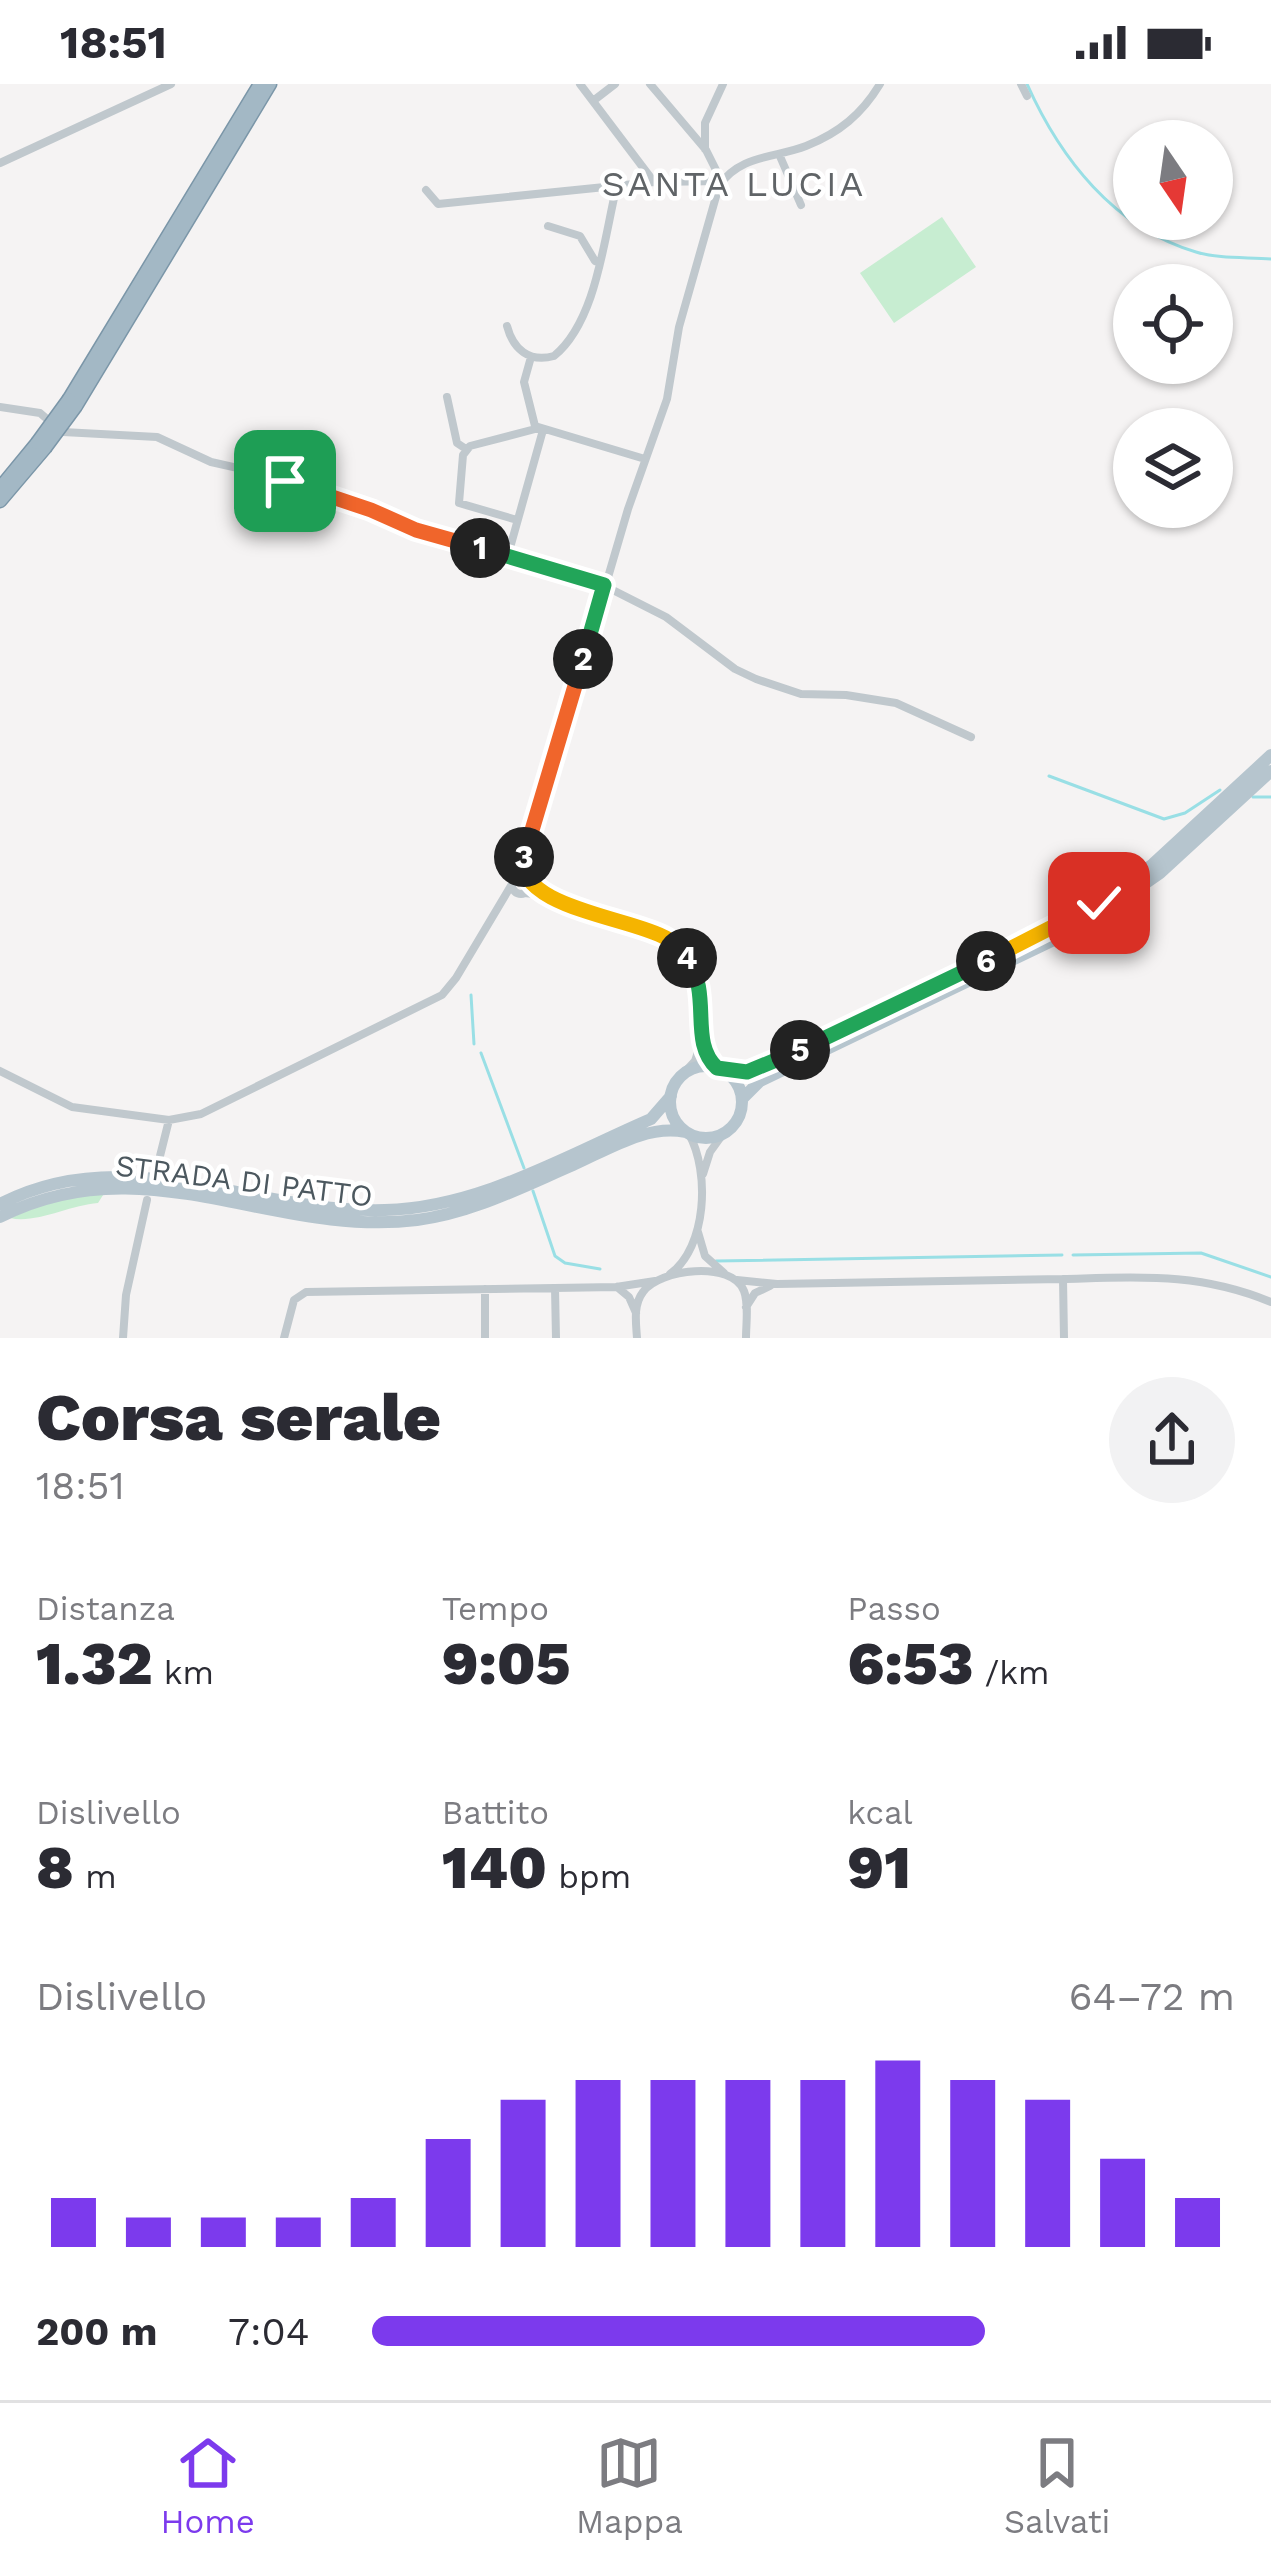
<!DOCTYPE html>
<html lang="it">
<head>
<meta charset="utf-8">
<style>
	:root { --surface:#fff; --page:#f2f2f3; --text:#2b2b33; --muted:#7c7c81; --line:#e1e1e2; --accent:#7c3aed }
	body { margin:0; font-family:"Work Sans",sans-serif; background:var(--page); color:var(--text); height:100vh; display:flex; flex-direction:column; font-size:45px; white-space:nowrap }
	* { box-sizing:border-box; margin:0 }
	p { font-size:39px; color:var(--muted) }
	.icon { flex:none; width:66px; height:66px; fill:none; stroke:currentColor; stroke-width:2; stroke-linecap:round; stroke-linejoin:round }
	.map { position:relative; height:1254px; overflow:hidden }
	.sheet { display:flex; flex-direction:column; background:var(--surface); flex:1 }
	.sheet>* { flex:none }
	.needle { width:78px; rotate:167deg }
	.controls { position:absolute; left:1113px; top:36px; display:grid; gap:24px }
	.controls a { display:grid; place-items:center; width:120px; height:120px; border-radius:50%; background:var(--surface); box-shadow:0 3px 9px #0004; font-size:60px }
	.pin { position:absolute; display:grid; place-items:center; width:102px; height:102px; color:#fff; margin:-51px; border-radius:24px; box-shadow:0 6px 18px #0006 }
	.km { position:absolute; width:60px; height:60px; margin:-30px; border-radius:50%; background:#222; color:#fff; font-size:33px; line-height:60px; text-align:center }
	.round { display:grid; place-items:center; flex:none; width:126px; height:126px; border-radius:63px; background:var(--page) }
	.head { display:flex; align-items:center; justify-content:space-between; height:204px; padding:0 36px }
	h1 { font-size:66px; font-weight:800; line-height:90px }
	.stats { display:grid; grid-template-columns:repeat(3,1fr); gap:18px; height:204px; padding:12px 36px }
	.stats div { display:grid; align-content:center }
	.stats b { font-size:60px; font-weight:800 }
	.stats small { font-size:33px; font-weight:400 }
	.stats p { font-size:33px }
	.chart { height:336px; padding:24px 36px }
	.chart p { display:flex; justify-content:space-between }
	.chart svg { width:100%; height:216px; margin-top:12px; stroke:var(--accent); stroke-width:6 }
	ul { padding:0 36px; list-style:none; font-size:39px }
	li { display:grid; grid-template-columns:192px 144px 1fr; align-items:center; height:90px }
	li i { height:30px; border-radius:15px; background:var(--accent) }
	.status { display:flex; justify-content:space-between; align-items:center; height:84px; padding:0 60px; background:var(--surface); direction:ltr }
	.status svg { height:33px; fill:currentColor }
	.menu { display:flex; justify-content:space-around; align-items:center; height:168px; border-top:3px solid var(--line); background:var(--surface); font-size:33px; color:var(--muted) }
	.menu a { display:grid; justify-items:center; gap:6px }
	.menu .active { color:var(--accent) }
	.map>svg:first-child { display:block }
</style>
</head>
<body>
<div class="status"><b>18:51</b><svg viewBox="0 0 49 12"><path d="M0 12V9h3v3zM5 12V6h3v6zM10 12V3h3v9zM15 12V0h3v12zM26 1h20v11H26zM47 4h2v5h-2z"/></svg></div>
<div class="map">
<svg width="1271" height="1254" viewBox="0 0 1271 1254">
	<rect width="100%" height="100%" fill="#f5f3f3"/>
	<path fill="#c7edd1" d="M942 133 976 183 894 239 860 189Z
		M105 1108 98 1119C70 1121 36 1140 10 1134L54 1116Z"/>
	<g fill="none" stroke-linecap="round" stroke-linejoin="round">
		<path stroke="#99dfe5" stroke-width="3" d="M1027 0C1060 74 1114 144 1196 168 1219 175 1247 173 1271 175
			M1049 692 1164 735 1185 729 1220 706
			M1253 713H1271
			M471 911 474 960
			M481 969 524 1084
			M533 1107 555 1172 565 1179 600 1185
			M1073 1171 1201 1169 1271 1193
			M716 1177 1062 1171"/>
		<defs>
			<path id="trunk" d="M69 315 260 0
				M76 322 270 0
				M0 404 37 359
				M0 417 45 364"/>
		</defs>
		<use href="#trunk" stroke="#7b96a8" stroke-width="15"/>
		<path stroke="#c0c8cd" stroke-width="8" d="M580 0 654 98
			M650 0 706 66 721 96
			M1021 0 1027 12
			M593 17 615 0
			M705 65V39L723 0
			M779 70 801 121
			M0 79 171 0
			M426 106 438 120 654 98 722 97
			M548 142 580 152 595 177
			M507 242C513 265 529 279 554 272 597 237 604 153 617 101
			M531 273 524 298 535 342 645 375
			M447 313 457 359 466 365
			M0 323 40 329 47 335
			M63 348 157 353 211 378 269 391 371 426 416 446 597 498 666 533 735 585 756 595 801 610 846 611 896 619 971 653
			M517 436 459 419 463 371 470 362 539 344
			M508 471 543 346
			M512 801a9 9 0 1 1 18 0a9 9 0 1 1-18 0Z
			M515 794 538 732 628 425 667 315 679 243 719 102C739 71 775 74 806 62 839 49 862 30 880 0
			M524 809 544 811 659 850C731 885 678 948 717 984
			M0 987 72 1023 169 1036 201 1030 442 911 456 894 512 800
			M682 991 695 977 701 959
			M158 1080 169 1036
			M703 1090 710 1068 723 1050
			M698 1148 705 1172 724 1189
			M670 1190C707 1163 710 1088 689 1050
			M1063 1195C1139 1193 1199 1188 1271 1218
			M737 1196 777 1200 1063 1195 1064 1254
			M617 1203 629 1213 636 1229
			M555 1204 556 1254
			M485 1205V1254
			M746 1223 755 1209 770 1202
			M123 1254 126 1211 147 1116
			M284 1254 294 1216 306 1208 616 1203 655 1197
			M637 1254C636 1239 633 1221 643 1208 659 1185 732 1176 744 1207 749 1220 746 1240 746 1254"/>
		<path stroke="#b6c5ce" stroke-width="12" d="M670 1018a36 36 0 1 1 72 0a36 36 0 1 1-72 0Z
			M725 988 764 983 1050 847 1099 819 1153 780 1271 671
			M742 1015 760 997 1087 840 1160 789 1271 687
			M0 1120C127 1054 254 1130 385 1126 479 1124 567 1071 651 1035L671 1012
			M0 1133C144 1059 272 1154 417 1136 472 1129 522 1103 573 1081 607 1066 647 1040 685 1048"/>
		<use href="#trunk" stroke="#a3b8c5" stroke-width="12"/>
		<defs>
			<path id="trunk-bridge" d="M37 359 69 315
				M45 364 76 322"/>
		</defs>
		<use href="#trunk-bridge" stroke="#7b96a8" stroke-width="15" stroke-linecap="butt"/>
		<use href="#trunk-bridge" stroke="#a3b8c5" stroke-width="12"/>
	</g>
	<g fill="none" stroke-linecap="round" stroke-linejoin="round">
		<defs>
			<path id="split-1" d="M285 397 371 426 416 446 480 464"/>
			<path id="split-2" d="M480 464 604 501 583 575"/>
			<path id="split-3" d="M524 773 583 575"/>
			<path id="split-4" d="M524 773C514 823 632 834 666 854 675 859 681 866 687 874"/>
			<path id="split-5" d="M687 874C713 912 688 957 717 984L747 988 800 966"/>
			<path id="split-6" d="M800 966 986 877"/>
			<path id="split-7" d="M986 877 1099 819"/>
		</defs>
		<use href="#split-1" stroke="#fff" stroke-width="24"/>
		<use href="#split-2" stroke="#fff" stroke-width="24"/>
		<use href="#split-3" stroke="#fff" stroke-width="24"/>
		<use href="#split-4" stroke="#fff" stroke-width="24"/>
		<use href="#split-5" stroke="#fff" stroke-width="24"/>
		<use href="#split-6" stroke="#fff" stroke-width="24"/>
		<use href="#split-7" stroke="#fff" stroke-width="24"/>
		<use href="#split-1" stroke="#f0652b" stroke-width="15"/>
		<use href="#split-2" stroke="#22a559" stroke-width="15"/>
		<use href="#split-3" stroke="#f0652b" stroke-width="15"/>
		<use href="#split-4" stroke="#f5b400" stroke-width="15"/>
		<use href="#split-5" stroke="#22a559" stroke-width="15"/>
		<use href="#split-6" stroke="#22a559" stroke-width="15"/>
		<use href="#split-7" stroke="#f5b400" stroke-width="15"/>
	</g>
	<g text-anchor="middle" stroke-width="9" stroke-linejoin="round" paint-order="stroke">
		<g font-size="30" fill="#4c585f" stroke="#fff">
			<text transform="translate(244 1097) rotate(7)" y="10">STRADA DI PATTO</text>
		</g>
		<g font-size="36" letter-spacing="3" fill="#606467" stroke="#fff">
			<text x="734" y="112">SANTA LUCIA</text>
		</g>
	</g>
</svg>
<div class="controls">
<a><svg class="needle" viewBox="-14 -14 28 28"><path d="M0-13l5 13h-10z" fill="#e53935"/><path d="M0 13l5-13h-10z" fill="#7c7c81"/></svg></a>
<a><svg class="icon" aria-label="locate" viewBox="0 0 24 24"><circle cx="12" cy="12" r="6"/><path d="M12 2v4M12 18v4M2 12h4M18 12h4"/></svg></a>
<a><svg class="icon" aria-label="layers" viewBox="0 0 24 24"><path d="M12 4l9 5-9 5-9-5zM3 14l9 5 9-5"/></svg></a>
</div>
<div class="pin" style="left:285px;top:397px;background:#1e9e55"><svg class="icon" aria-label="arrive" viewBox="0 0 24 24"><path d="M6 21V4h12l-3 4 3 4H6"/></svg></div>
<div class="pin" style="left:1099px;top:819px;background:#d93025"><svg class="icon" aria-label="check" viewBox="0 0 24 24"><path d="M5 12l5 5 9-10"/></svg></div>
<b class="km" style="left:480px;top:464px">1</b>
<b class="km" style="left:583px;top:575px">2</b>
<b class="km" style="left:524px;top:773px">3</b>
<b class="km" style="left:687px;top:874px">4</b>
<b class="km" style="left:800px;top:966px">5</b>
<b class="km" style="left:986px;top:877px">6</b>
</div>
<section class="sheet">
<div class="head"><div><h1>Corsa serale</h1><p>18:51</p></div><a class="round"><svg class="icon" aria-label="share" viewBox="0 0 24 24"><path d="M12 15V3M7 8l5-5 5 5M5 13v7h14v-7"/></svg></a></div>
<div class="stats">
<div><p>Distanza</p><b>1.32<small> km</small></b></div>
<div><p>Tempo</p><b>9:05</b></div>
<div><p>Passo</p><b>6:53<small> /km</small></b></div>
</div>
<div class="stats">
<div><p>Dislivello</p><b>8<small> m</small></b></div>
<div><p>Battito</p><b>140<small> bpm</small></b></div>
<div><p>kcal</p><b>91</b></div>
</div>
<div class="chart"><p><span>Dislivello</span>64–72 m</p>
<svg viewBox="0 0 160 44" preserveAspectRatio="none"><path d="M5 44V34M15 44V38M25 44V38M35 44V38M45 44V34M55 44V22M65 44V14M75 44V10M85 44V10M95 44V10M105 44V10M115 44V6M125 44V10M135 44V14M145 44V26M155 44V34"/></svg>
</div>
<ul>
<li><b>200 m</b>7:04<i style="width:71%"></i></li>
</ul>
</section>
<nav class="menu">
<a class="active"><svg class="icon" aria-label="home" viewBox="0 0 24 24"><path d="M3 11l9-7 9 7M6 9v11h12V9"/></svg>Home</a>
<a><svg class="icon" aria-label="map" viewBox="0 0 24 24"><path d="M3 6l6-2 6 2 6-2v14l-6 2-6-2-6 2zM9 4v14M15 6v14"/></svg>Mappa</a>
<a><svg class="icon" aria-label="saved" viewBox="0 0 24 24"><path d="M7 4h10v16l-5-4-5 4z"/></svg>Salvati</a>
</nav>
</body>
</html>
